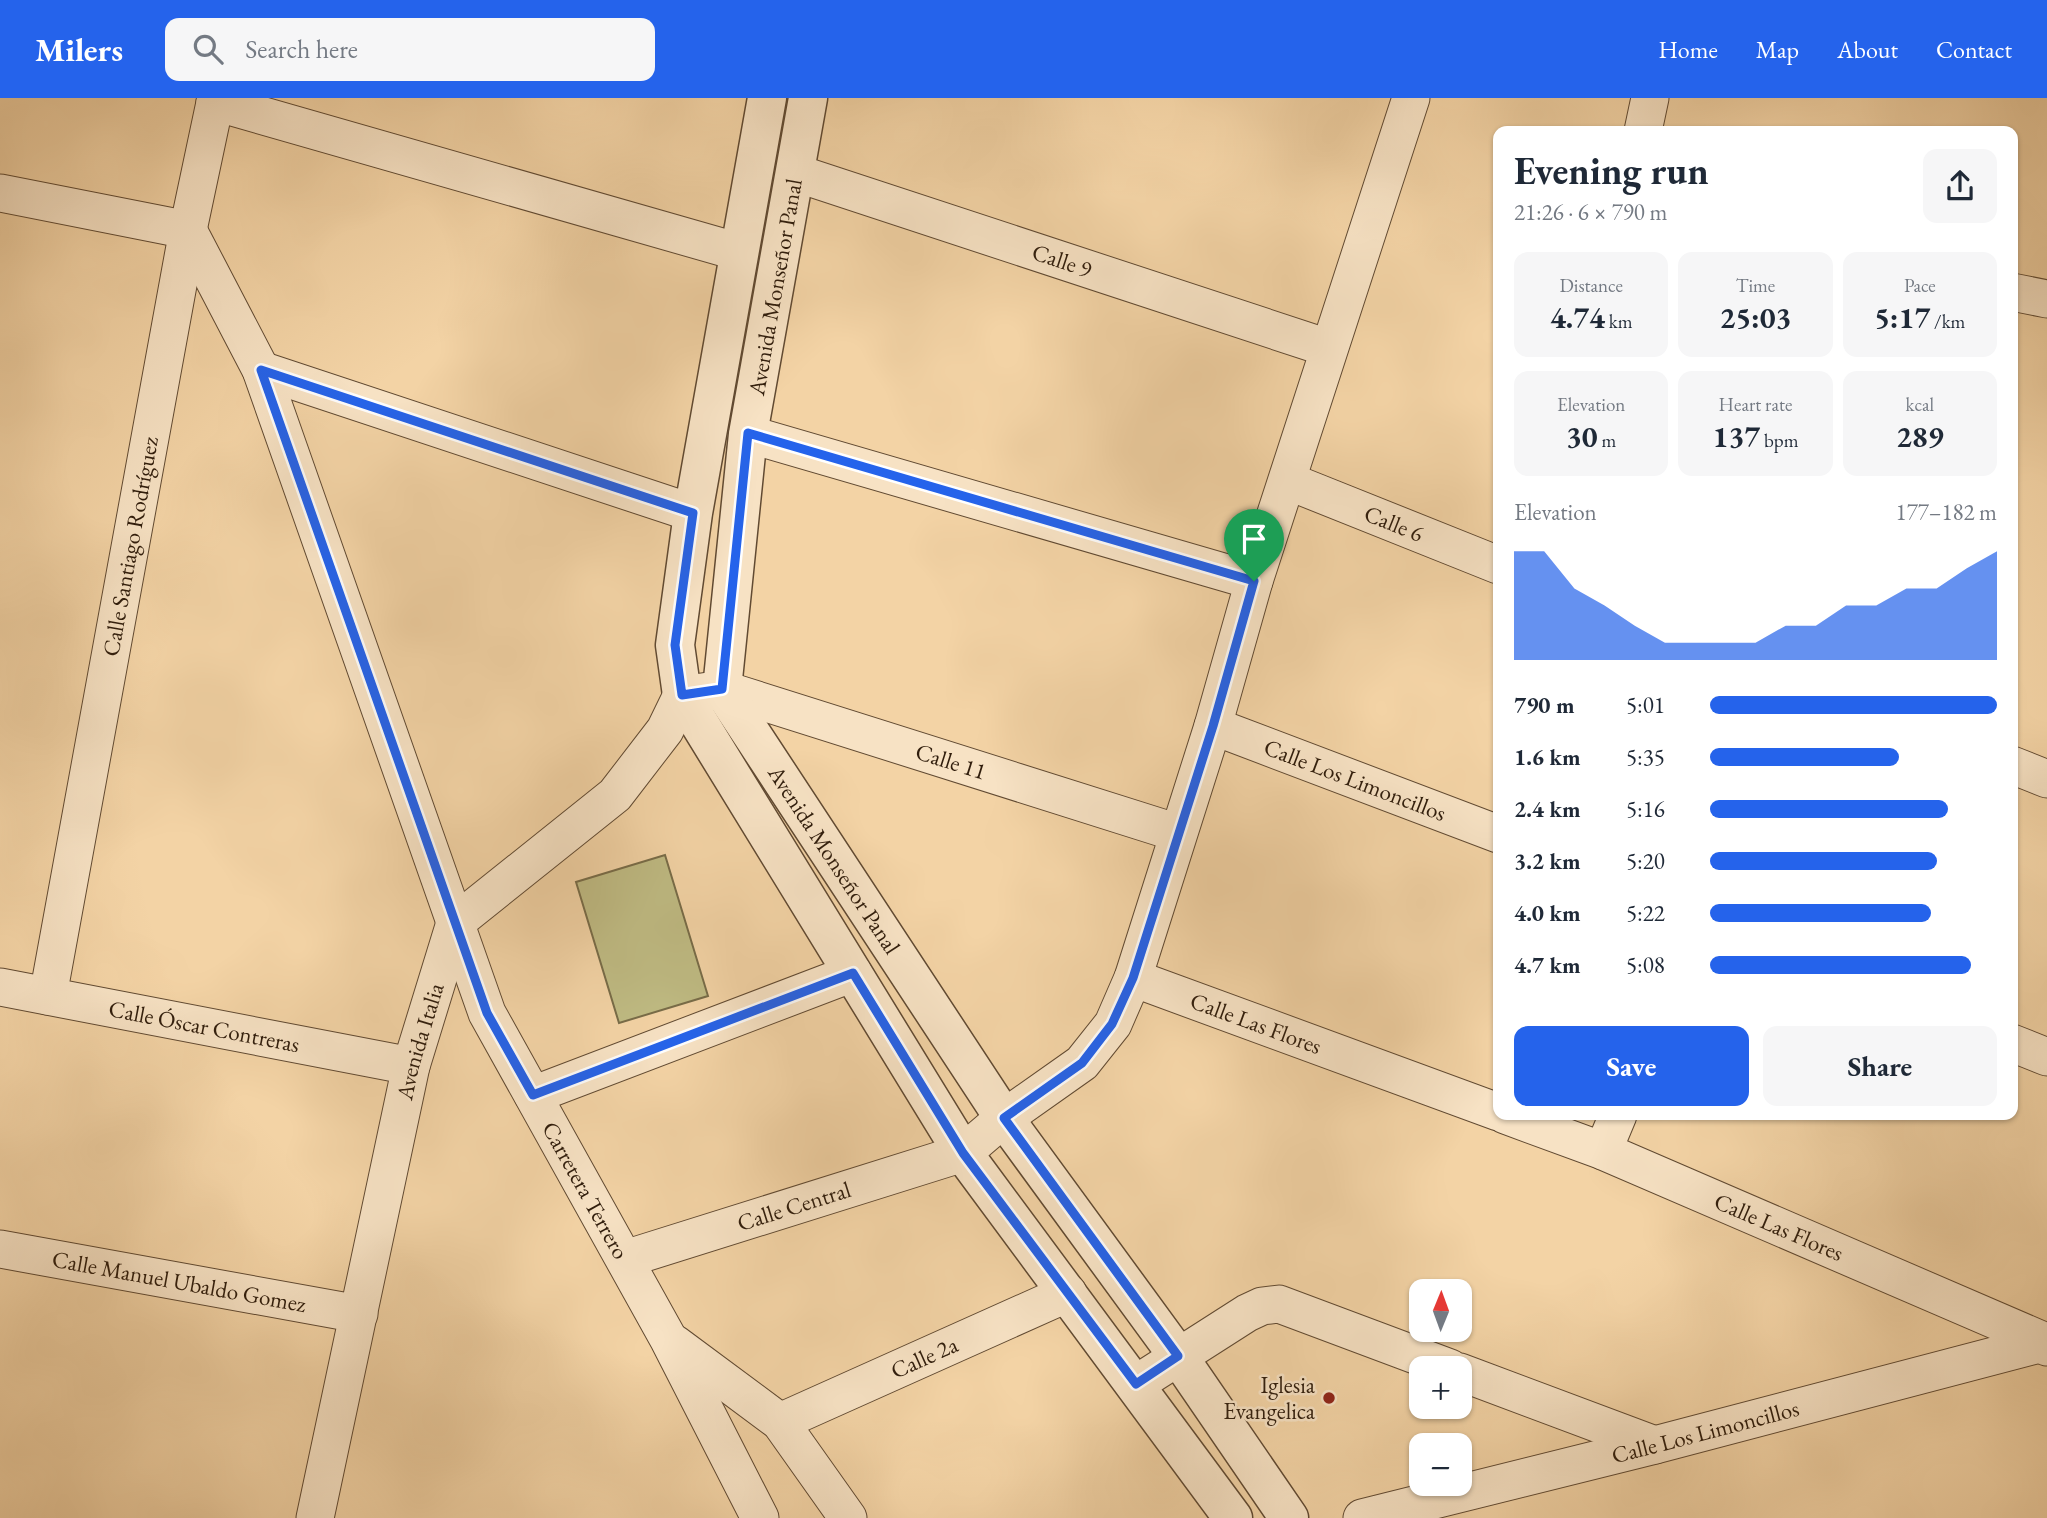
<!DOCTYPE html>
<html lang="en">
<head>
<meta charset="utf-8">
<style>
	:root { --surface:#fff; --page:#f6f6f7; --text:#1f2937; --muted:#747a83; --accent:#2563eb }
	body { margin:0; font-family:"EB Garamond",serif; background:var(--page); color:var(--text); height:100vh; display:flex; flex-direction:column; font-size:26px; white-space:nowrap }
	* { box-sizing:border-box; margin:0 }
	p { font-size:23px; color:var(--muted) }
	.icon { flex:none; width:38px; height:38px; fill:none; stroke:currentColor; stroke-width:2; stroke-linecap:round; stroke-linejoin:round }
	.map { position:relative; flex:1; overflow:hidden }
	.drawer { position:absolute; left:1493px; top:28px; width:525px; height:994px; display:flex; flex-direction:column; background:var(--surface); border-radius:14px; box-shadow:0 2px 5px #0004 }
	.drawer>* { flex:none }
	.needle { width:46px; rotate:1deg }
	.fabs { position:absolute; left:1409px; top:1181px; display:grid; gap:14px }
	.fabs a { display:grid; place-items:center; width:63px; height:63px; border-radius:14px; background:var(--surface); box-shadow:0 2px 5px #0004; font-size:35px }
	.pin { position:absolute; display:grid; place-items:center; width:60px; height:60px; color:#fff; margin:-72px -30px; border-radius:50% 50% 50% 0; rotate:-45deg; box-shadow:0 0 7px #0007 }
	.pin .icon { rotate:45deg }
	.round { display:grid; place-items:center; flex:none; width:74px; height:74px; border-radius:14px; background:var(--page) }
	.summary { display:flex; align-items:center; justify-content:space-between; height:119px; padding:0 21px }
	h1 { font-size:38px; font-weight:700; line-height:52px }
	.metrics { display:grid; grid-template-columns:repeat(3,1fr); gap:10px; height:119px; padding:7px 21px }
	.metrics div { display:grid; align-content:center; border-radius:14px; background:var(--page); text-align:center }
	.metrics b { font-size:30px; font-weight:700 }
	.metrics small { font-size:19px; font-weight:400 }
	.metrics p { font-size:19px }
	.chart { height:196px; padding:14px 21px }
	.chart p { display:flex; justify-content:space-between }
	.chart svg { width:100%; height:126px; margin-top:7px; fill:var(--accent); opacity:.7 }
	.cta { display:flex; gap:14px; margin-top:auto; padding:14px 21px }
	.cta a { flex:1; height:80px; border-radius:14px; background:var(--accent); color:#fff; font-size:28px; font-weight:700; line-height:80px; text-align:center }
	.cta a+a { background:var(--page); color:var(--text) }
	ul { padding:0 21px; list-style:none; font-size:23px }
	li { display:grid; grid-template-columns:112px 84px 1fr; align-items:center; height:52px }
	li i { height:18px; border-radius:9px; background:var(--accent) }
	header { display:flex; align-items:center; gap:42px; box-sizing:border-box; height:98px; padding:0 35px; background:var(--accent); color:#fff }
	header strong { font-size:33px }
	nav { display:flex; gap:38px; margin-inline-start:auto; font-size:24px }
	.search { width:490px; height:63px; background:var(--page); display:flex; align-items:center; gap:18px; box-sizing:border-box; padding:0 24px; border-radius:14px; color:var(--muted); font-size:26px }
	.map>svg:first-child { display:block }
</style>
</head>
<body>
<header>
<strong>Milers</strong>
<div class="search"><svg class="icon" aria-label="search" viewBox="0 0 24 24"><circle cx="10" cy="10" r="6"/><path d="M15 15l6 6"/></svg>Search here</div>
<nav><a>Home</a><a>Map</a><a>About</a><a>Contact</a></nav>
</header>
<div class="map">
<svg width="2047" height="1420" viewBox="0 0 2047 1420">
	<rect width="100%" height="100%" fill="#f3d3a5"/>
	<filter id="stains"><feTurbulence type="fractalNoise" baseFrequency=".00286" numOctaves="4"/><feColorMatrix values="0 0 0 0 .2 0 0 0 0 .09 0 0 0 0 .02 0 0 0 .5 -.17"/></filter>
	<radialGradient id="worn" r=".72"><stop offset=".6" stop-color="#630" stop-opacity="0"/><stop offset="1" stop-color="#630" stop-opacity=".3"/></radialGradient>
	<path fill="#bfbb83" stroke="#786c48" stroke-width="2" d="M665 757 708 898 619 925 576 784Z"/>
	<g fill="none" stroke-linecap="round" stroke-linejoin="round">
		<defs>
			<g id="minor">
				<path d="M215 4 739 154"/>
				<path d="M1643 33 1650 0"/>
				<path id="s1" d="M796 75 1328 250"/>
				<path id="s2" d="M0 95 188 132 261 272 487 915 669 1242 760 1420"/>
				<path d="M2012 194 2047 201"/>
				<path d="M261 272 693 415"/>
				<path d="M748 336 1254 483"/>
				<path id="s3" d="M1288 383 1498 467"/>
				<path id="s4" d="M1213 628 1498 736"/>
				<path d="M2012 667 2047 681"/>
				<path id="s5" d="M1133 880 1498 1014"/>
				<path id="s6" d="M0 889 411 968"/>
				<path id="s7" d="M48 898 188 132 216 0"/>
				<path d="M2012 945 2047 959"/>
				<path d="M533 997 853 875"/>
				<path id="s8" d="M1505 1017 1603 1053 2046 1244 2047 1249"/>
				<path d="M1603 1053 1618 1017"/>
				<path id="s9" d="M0 1151 359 1216"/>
				<path id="s10" d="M625 1161 963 1055 1004 1020 1082 965 1113 926 1133 880 1213 628 1254 483 1411 0"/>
				<path d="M675 1246 780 1324 848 1420"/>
				<path d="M1460 1274 1655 1347"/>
				<path d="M1136 1286 1247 1215 1262 1208 1279 1206 1450 1270"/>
				<path id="s11" d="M780 1324 1068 1195"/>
				<path id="s12" d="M315 1420 411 968 455 825 615 697 665 632 682 597 722 591 1178 735"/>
				<path id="s13" d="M1362 1420 1655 1347 2047 1244"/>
			</g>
			<g id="tertiary">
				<path d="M767 0 693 415 675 547 682 597 963 1055 1233 1420"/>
				<path id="s14" d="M808 0 748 336 722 591 1004 1020 1178 1258 1289 1420"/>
			</g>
		</defs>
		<use href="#minor" stroke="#614a32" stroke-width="39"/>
		<use href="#tertiary" stroke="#614a32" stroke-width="41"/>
		<use href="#minor" stroke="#f7e2c4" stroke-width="37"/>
		<use href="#tertiary" stroke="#f7e2c4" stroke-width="38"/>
	</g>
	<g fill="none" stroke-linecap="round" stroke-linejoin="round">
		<defs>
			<path id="route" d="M261 272 693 415 675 547 682 597 722 591 748 335 1254 483 1213 628 1133 880 1112 926 1082 965 1004 1020 1178 1258 1136 1286 963 1055 853 875 533 997 487 915Z"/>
		</defs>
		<use href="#route" stroke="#fff" stroke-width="14"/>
		<use href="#route" stroke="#2563eb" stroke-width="9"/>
	</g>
	<circle fill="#8f2418" stroke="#f7e2c4" stroke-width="2.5" cx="1329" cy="1300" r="7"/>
	<g text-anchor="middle" stroke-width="5" stroke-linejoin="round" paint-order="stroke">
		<g font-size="23" fill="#301d0c" stroke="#f7e2c4">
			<text dy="8" stroke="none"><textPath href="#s1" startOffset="280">Calle 9</textPath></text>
			<text transform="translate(775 189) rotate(-80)" y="8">Avenida Monseñor Panal</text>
			<text dy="8" stroke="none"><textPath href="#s3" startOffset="114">Calle 6</textPath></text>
			<text dy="8" stroke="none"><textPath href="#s7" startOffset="457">Calle Santiago Rodríguez</textPath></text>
			<text dy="8" stroke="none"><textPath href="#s12" startOffset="1218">Calle 11</textPath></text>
			<text dy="8" stroke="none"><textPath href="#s4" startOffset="152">Calle Los Limoncillos</textPath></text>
			<text dy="8" stroke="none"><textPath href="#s14" startOffset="802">Avenida Monseñor Panal</textPath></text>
			<text dy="8" stroke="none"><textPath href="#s5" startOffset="131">Calle Las Flores</textPath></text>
			<text dy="8" stroke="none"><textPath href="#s6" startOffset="208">Calle Óscar Contreras</textPath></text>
			<text dy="8" stroke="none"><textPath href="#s12" startOffset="488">Avenida Italia</textPath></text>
			<text dy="8" stroke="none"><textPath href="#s2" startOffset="1234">Carretera Terrero</textPath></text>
			<text dy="8" stroke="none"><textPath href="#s10" startOffset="177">Calle Central</textPath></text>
			<text dy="8" stroke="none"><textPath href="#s8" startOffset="296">Calle Las Flores</textPath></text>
			<text dy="8" stroke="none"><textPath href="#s9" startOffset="182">Calle Manuel Ubaldo Gomez</textPath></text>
			<text dy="8" stroke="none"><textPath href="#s11" startOffset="158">Calle 2a</textPath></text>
			<text dy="8" stroke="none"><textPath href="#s13" startOffset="354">Calle Los Limoncillos</textPath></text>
		</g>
		<g font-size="23" fill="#301d0c" stroke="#f7e2c4" text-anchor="end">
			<text x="1315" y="1295">Iglesia<tspan x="1315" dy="26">Evangelica</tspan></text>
		</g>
	</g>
	<rect width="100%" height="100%" filter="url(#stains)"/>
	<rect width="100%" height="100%" fill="url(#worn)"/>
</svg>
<div class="fabs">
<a><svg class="needle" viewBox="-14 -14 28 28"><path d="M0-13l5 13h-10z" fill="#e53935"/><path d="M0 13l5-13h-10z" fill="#747a83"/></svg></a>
<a>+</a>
<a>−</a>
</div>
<div class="pin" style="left:1254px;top:483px;background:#1e9e55"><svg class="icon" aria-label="arrive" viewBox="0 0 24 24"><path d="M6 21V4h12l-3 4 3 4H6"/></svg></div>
<section class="drawer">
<div class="summary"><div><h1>Evening run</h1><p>21:26 · 6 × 790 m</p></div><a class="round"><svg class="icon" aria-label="share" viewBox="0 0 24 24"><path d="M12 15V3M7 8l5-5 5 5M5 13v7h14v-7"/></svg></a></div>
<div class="metrics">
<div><p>Distance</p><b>4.74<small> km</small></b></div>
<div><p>Time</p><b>25:03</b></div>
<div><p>Pace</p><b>5:17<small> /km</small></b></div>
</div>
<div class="metrics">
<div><p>Elevation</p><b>30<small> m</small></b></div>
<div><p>Heart rate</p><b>137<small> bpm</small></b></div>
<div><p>kcal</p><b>289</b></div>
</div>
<div class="chart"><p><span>Elevation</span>177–182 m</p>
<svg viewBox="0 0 160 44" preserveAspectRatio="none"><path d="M0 44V6L10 6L20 19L30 25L40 32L50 38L60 38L70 38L80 38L90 32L100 32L110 25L120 25L130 19L140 19L150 12L160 6V44z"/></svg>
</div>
<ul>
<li><b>790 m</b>5:01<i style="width:100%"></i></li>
<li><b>1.6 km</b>5:35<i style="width:66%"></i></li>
<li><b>2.4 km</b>5:16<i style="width:83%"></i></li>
<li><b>3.2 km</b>5:20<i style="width:79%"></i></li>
<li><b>4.0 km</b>5:22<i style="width:77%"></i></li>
<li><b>4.7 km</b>5:08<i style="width:91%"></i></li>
</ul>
<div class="cta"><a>Save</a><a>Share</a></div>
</section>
</div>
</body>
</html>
